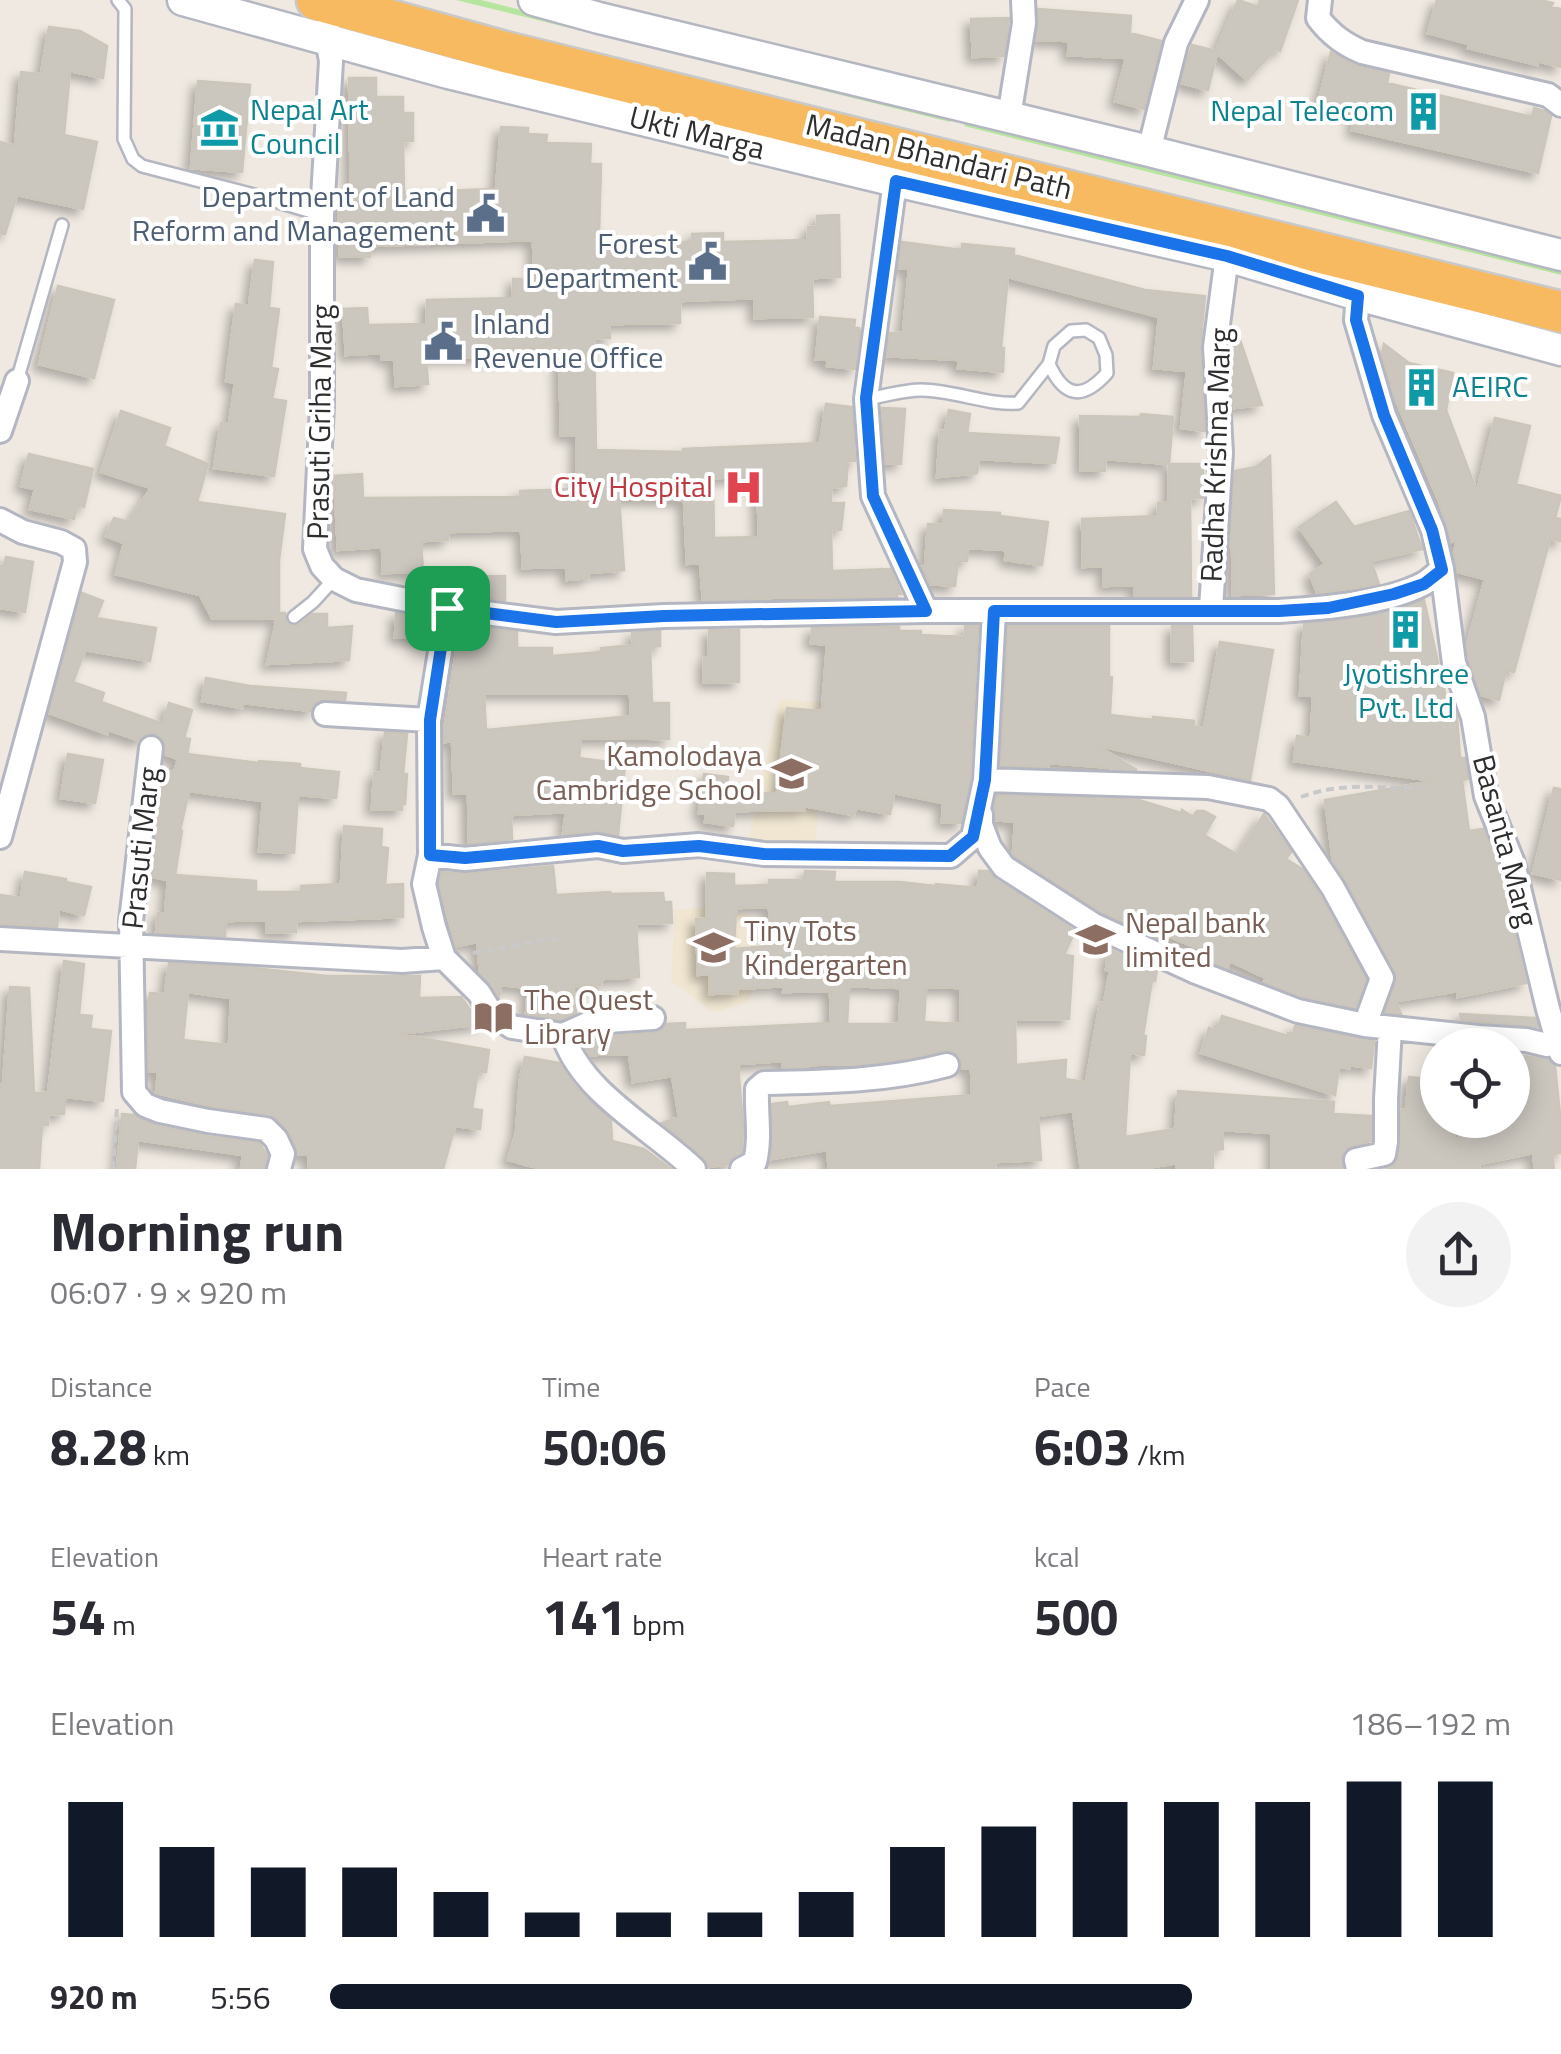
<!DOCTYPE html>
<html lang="en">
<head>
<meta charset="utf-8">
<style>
	:root { --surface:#fff; --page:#f2f2f3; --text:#2b2b33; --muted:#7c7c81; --accent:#111827 }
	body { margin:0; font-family:"Titillium Web",sans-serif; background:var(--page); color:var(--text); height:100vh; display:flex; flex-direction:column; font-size:38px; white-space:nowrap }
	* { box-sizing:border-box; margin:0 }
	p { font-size:32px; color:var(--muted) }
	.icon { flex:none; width:55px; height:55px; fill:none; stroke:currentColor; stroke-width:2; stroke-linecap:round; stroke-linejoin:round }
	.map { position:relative; height:1169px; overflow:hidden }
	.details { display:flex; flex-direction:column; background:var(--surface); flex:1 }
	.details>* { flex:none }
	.controls { position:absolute; left:1420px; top:1028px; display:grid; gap:20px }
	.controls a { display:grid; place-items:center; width:110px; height:110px; border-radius:50%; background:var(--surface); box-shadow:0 5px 25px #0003; font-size:50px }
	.pin { position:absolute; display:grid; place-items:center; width:85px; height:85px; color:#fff; margin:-42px; border-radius:20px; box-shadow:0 5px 15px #0006 }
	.round { display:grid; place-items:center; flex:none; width:105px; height:105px; border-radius:52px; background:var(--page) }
	.headline { display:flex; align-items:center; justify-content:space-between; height:170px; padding:0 50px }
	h1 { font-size:55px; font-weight:700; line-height:75px }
	.stats { display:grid; grid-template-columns:repeat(3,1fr); gap:15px; height:170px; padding:10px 50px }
	.stats div { display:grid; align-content:center }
	.stats b { font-size:50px; font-weight:700 }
	.stats small { font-size:28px; font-weight:400 }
	.stats p { font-size:28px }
	.chart { height:280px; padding:20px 50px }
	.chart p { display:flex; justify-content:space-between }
	.chart svg { width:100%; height:180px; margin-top:10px; stroke:var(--accent); stroke-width:6 }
	ul { padding:0 50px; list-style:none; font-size:32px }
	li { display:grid; grid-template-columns:160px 120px 1fr; align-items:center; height:75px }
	li i { height:25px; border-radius:12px; background:var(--accent) }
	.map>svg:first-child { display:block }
</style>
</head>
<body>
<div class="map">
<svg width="1561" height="1169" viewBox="0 0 1561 1169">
	<defs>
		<filter id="shadow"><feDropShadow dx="-6" dy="6" stdDeviation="5" flood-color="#0004"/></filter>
	</defs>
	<rect width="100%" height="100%" fill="#efe9e1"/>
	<path fill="#f0e6d1" d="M780 699 828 703 815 845 748 842Z
		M716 907 755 917 757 980 748 1002 714 1012 671 981 675 910Z"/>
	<path fill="#b6e59e" d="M456 0H481L951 117 950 122Z
		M966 120 1561 269V275L964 126Z"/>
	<path fill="#cbc7bf" stroke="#cbc5ba" stroke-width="2.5" fill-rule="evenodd" filter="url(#shadow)" d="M1238 0 1258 7 1260 0H1298L1280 51 1276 48 1247 80 1217 53 1208 90 1181 83 1192 45 1216 51Z
		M1437 0H1540L1553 3 1551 7 1561 9V67L1537 61V65L1468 48 1469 44 1428 33Z
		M1038 9 1131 16 1130 33 1161 41 1144 109 1115 101 1126 58 1068 55 1069 41 1037 40Z
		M1009 18 1004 56 973 57 971 19Z
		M49 27 80 31 107 46 103 78 70 71 64 135 97 142 83 209 17 195 5 234 0 233V142L15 146 21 72 41 74Z
		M1331 52 1356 66 1389 74 1387 83 1532 117 1534 108 1544 111 1551 116 1538 173 1352 130 1356 113 1318 104Z
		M349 78H376V97H403V113H413V141H403L404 192 496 189 501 127 528 128V134L547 135 546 143 591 144 590 164H601L599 234 615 233V244L693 242 692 234 723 233V242L808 240V227H817V216L839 215 840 277 812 278 813 317 755 318V298L680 301V323L609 324 610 338H594L596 450 683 452V449L820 443 826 404 852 407 855 461H848L846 486 831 488V503H844L841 530 831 529 832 571 890 569 901 594H896L897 597H770V599L703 600 700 563 687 564 684 500 619 498 624 570 588 573V578L567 580 566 567 523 568 521 530 448 532V540L421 541 423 572 383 573 382 547 338 550 334 476 362 474 363 498 520 497V491L576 489 577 435H561L559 348 504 349V357L426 358 428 384 396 386 394 359H382V353L346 355 343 309 367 308 368 325 427 324V300L513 298V279H534L533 240 371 246 370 257 340 256 338 198H351ZM757 477 759 537 714 538 713 478Z
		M198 81 250 85 242 172 191 168Z
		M902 242 962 250V244L1014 249V255L1145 290 1205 296 1200 348 1205 431 1181 428 1187 371 1154 368 1159 317 1008 277 1001 348H1004L1003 372 958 368 959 360 887 356 890 333H903L909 269 899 268Z
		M255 260 273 262 269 308 279 309 271 368 278 369 272 399 286 401 274 476 214 468 221 423 229 424 235 383 226 381 236 304 249 306Z
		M58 286 114 300 94 378 39 364Z
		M820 317 855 320 854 328H859L860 331 855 369 827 366 828 360 816 359Z
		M1239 337 1262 405 1233 408 1230 348 1231 338Z
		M1384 344 1409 363 1453 373 1446 410 1477 492 1495 418 1530 426 1516 484 1561 496 1555 518 1561 519V541L1550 539 1514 672 1506 670 1499 700 1481 695 1469 660 1467 645 1485 579 1458 572 1454 552 1457 540 1451 542 1440 504 1395 398 1382 354Z
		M882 408 905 409 901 464 886 463Z
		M949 410 970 414 967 433 1059 438 1055 463 979 459 977 473 937 477 940 431H945Z
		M121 411 170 428 164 446 208 464 197 502 285 514 279 560V613H285L286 622 291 626 299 625 313 614H327V628L352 626 349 660 267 664 277 618H212L200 595 116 574 124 543 106 536 114 518 129 522 151 488 101 472Z
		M1141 414 1173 417 1169 464 1105 459V471L1081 470 1080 416 1140 417Z
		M29 454 93 469 84 507 77 505 74 519 30 509 35 489 21 486Z
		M1270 456 1274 594 1233 595 1232 546H1230L1235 471 1256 467Z
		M1169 464H1203V498H1190L1191 596H1135V585L1104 586V566L1083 567 1082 519 1158 516V503L1169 502Z
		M1336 502 1354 527 1409 511 1422 549 1371 561 1379 584 1317 593 1310 574 1325 564 1299 527Z
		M944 510 1000 513V516L1048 522 1042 565 1005 560 1006 550 968 548 967 561H958L955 586 930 584 922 567H925L928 524 943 525Z
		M6 557 33 562 25 612 0 608V566H4Z
		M505 576V600L456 594V577Z
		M82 593 103 601 96 618 156 628 150 661 85 650 73 682 104 693 101 702 163 724 169 703 192 710 184 738 190 739 187 754 259 763V761L300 764V768L339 772 336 798 298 795 294 853 259 851 263 801 189 791 180 831H182L175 875 256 881V892H301V886L341 884 344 826 382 829 381 847 388 848 385 885 403 884V917L296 921V932H267V920L226 921 225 936 156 933 158 913 165 914 168 880 152 877 164 771 174 772 178 759 165 754 164 741 154 733 144 735 138 740 108 730 107 734 49 713Z
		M1424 600 1449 711 1451 701 1457 716 1460 758H1465L1468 779 1462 780 1469 831 1483 829 1499 868 1526 983 1458 997V991L1396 1001 1401 1014 1386 1012 1397 976 1346 881 1333 861 1325 800 1434 781 1294 761 1297 736 1311 738 1313 696 1300 695 1304 624 1375 615Z
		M396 613 430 620 427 639 395 637Z
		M460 625 517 632V648H552V656L602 652 601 648 633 645 632 633 660 631V646L650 647 652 703H669V739L581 738 579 758 625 764 618 835 597 831 563 834 566 812 511 815 512 839 469 844 468 793H454L452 741 445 742 444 732ZM484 693H630L631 716 486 730Z
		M965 626H978L970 778 961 823 942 822 943 803 894 793 890 814 856 808 854 815 804 806V810L735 811 733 826 705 822 706 814 699 813 704 774 728 777 727 785 739 787 738 794 777 793 787 708 822 711 827 645 811 643 812 628 899 627V631H921V635L965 637Z
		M1008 626H1109V676L1112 677 1110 715 1153 720V717L1194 721V727L1204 728 1220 642 1273 650 1250 780 1096 745 1137 770 1049 763 1048 767 1001 766Z
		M1172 626H1192L1193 661H1172Z
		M709 630H739V682H704V658L709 657Z
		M206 678 250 686 346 693 345 700H319L313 705 311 711 243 703 242 708 202 701Z
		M385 732 407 734 403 774H407L405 804H402V810L372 809 374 773H381Z
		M68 754 103 760 95 803 61 798Z
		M1554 788 1561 789V880L1533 873Z
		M997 795 1139 800 1181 813 1182 810 1193 817 1197 811H1204L1215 817 1204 835 1238 855 1264 814 1291 852 1286 859 1302 869 1320 896 1366 979 1355 1008 1302 997 1266 983 1264 982 1266 978 1230 961 1227 968 1209 961 1212 954 1168 936 1165 941 1101 912 1014 856 1013 853 1015 822 996 820 994 808Z
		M553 866 556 895 610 892 611 894 663 893 664 902H671L672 923H636L639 977 601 979V985L573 986 576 1013 561 1020 526 1014 528 988 501 985 499 997 480 973 477 942 456 946 439 884 442 872 466 874Z
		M805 871 835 872 834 882H899L936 886V884L978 888 979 871H988L996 880 1075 931 1064 955 1073 956 1069 1019H1017L1015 1022 1016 1065 1066 1060 1065 1079 1086 1082 1100 1003H1104L1110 971 1106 970 1109 949 1157 971 1155 981 1152 980 1143 1036H1146L1144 1055 1130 1053 1125 1137 1175 1129 1178 1091 1334 1102 1333 1114 1371 1116V1141L1353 1145 1345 1150 1342 1156 1343 1169H1272V1133L1222 1130 1223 1149 1213 1150V1169H1177V1163L1141 1169H1081L1073 1111 1038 1116 1041 1160 995 1162V1169H829L827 1150 771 1159 772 1104 787 1102 788 1107 829 1102 830 1106 972 1095 971 1068H962L958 1056 952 1051 945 1050 900 1060 859 1064 806 1065 807 1067 783 1068V1061L738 1064 743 1126 742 1152 734 1156 728 1164 709 1167 704 1158 662 1123 679 1117 672 1076 633 1082 629 1054 590 1055 583 1043 596 1037 655 1033 662 1030 667 1024 685 1023V1030L831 1023 830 991 783 992 784 986 737 989V993L710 994V974L698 975 696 919H707V873L734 874V886L770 885 769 880H804ZM769 907 771 946 734 949 736 908ZM849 986 901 988 899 1024H847ZM926 987 961 988V1024L924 1022Z
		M25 872 66 879V882L91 887 84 915 59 909 57 927 0 924V895L21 898Z
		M64 961 84 964 79 1015 92 1016 90 1029 111 1031 103 1101 65 1097 64 1114H48V1125H42L39 1169H0V1085H3L10 987 29 988 34 1093H48Z
		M169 963 243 967 327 976H420L419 998 461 997 481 1024 397 1034 489 1050 486 1072 478 1071 472 1109 482 1110 480 1129 455 1126 443 1169H309V1155L297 1154 289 1132 276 1118 268 1114 211 1106 156 1093 158 1072 149 1071 148 1016 150 993 165 994ZM188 992 231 998 229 1045 183 1040Z
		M1460 1014 1535 1018 1538 1027 1461 1020Z
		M1222 1016 1288 1036V1033L1293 1034 1295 1026 1374 1041 1371 1068 1349 1065V1068L1339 1067 1335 1095 1201 1053 1209 1028 1217 1031Z
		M1512 1054 1548 1060 1555 1066 1561 1124V1153L1552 1154 1554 1169H1535L1533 1153 1479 1164V1169H1386L1394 1165 1399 1156 1401 1110 1406 1109 1409 1077 1429 1079 1438 1098V1120H1447L1460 1149 1457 1120H1512Z
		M525 1057 559 1063 574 1085 611 1121 612 1141 644 1149 671 1169H541L508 1160 516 1133 520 1079Z
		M122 1114 134 1115 157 1126 206 1136 259 1143 267 1155 264 1169H241L243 1155 138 1140 135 1169H117Z"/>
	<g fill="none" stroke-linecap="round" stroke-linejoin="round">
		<defs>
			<path id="service" d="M118 0 125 9 124 139 133 159 142 166 258 196 322 215
				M17 381 62 225
				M866 399C884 396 904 390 922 390 952 390 991 406 1018 403L1049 364 1054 346 1071 331 1086 330 1099 338 1106 355 1107 373C1082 401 1064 397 1049 364
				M294 617 313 602 334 579"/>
			<path id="minor" d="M1320 0 1318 18C1331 35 1344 44 1362 52L1548 95 1561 105
				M328 26 327 39 331 61 322 215V405L315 549 322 566 334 579 356 590 447 608 556 622 664 616 926 611H1279C1322 608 1385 604 1423 584 1429 581 1436 574 1442 569
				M1009 117 1024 23 1023 0
				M1149 151 1176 43 1197 0
				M895 181 866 399 873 496 926 611
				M1358 295 1356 320 1384 415 1433 530 1442 569 1454 663 1473 717 1486 796 1513 863 1548 1009 1561 1053
				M0 431 17 381
				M0 520 23 532 61 542 74 549 75 562 0 837
				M447 608 429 720 430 855 424 884 434 927 444 958 479 993 492 1014 512 1027 563 1035C582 1093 651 1128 694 1169
				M1211 609 1221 453 1215 347 1227 256
				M325 714 429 720
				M151 748 131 921 134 1092 145 1105 160 1111 208 1121 266 1129 276 1139 283 1154 279 1169
				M985 780 1208 787 1269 799 1278 806 1333 888 1382 978 1365 1025
				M981 815V825L990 848 1004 867 1094 925 1196 972 1298 1011 1365 1025 1478 1037 1526 1040 1547 1045 1556 1035
				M430 855 465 859 598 846 623 851 699 845 764 854 951 856 973 837 985 780 994 611
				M0 939 402 961 444 958
				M563 1035 592 1022 653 1018
				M742 1169 755 1162C761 1138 756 1114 757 1089L764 1083C827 1082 887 1081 947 1065
				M1358 1169 1356 1160 1384 1154 1386 1142V1099L1390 1028"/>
			<path id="tertiary" d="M183 0 448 73 895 181 1227 256 1358 295 1561 350
				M534 0 599 18 1149 151 1561 255"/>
			<path id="trunk" d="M317 0 505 52 1561 312"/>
		</defs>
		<use href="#service" stroke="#b4b7c1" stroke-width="16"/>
		<use href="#minor" stroke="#b4b7c1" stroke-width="28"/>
		<use href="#tertiary" stroke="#b4b7c1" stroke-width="35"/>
		<use href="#trunk" stroke="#c9c9c9" stroke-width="45"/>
		<path stroke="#c9c9c9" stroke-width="4" stroke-dasharray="8 5" stroke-linecap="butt" d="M1301 797C1341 782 1377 788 1419 788
			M473 953 549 939H560
			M113 1169 117 1107"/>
		<use href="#service" stroke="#fff" stroke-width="11"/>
		<use href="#minor" stroke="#fff" stroke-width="22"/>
		<use href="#tertiary" stroke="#fff" stroke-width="30"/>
		<use href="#trunk" stroke="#f8ba60" stroke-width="40"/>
	</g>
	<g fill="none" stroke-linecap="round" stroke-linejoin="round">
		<defs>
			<path id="route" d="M896 181 1227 256 1358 296 1356 320 1384 415 1432 530 1442 570 1424 584 1394 594 1328 608 1279 611H994L985 780 973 837 950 856 764 854 699 846 623 851 598 846 465 858 430 855V720L447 608 556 622 664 616 926 611 873 496 866 398Z"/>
		</defs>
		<use href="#route" stroke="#fff" stroke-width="20"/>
		<use href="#route" stroke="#1a73e8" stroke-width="12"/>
	</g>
	<defs>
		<symbol id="building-bare" viewBox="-9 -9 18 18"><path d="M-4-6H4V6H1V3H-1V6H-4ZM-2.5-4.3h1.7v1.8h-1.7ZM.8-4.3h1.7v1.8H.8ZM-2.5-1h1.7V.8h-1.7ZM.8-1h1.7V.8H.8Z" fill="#0f9aa8" stroke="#fff" stroke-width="2.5" paint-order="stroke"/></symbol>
		<symbol id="museum-bare" viewBox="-9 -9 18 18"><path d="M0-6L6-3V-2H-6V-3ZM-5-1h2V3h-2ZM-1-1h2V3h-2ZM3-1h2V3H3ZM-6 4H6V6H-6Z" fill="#0f9aa8" stroke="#fff" stroke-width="2.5" paint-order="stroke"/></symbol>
		<symbol id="civic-bare" viewBox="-9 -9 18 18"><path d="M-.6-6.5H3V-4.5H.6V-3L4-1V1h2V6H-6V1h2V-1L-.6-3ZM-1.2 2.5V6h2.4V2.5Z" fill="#5c6f8a" stroke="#fff" stroke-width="2.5" paint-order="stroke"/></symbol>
		<symbol id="hospital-bare" viewBox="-9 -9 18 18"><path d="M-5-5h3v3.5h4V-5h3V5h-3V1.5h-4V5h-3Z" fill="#e0444e" stroke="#fff" stroke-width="2.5" paint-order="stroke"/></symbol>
		<symbol id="school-bare" viewBox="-9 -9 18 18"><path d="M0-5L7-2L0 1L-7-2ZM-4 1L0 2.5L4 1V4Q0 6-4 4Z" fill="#8d6e63" stroke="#fff" stroke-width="2.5" paint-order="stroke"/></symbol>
		<symbol id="university-bare" viewBox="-9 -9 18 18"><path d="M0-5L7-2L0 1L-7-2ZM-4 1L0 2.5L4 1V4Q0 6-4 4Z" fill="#8d6e63" stroke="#fff" stroke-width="2.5" paint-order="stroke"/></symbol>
		<symbol id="library-bare" viewBox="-9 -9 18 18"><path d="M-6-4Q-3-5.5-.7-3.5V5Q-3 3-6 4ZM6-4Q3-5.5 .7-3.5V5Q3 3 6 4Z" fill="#8d6e63" stroke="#fff" stroke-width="2.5" paint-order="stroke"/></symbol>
	</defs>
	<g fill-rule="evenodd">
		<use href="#building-bare" x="1396" y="84" width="55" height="55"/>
		<use href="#museum-bare" x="192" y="100" width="55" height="55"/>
		<use href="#civic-bare" x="458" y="186" width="55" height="55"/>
		<use href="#civic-bare" x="680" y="234" width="55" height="55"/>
		<use href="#civic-bare" x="416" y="314" width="55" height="55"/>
		<use href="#building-bare" x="1394" y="360" width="55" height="55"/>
		<use href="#hospital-bare" x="716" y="460" width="55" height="55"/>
		<use href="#building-bare" x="1378" y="602" width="55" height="55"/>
		<use href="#school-bare" x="764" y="746" width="55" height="55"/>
		<use href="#university-bare" x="1068" y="912" width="55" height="55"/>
		<use href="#school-bare" x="686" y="920" width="55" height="55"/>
		<use href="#library-bare" x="466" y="990" width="55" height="55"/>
	</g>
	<g text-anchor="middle" stroke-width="8" stroke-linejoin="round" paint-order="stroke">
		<g font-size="30" fill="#0d838f" stroke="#fff" text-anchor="start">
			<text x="250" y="120">Nepal Art<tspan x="250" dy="34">Council</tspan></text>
			<text x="1394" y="121" text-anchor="end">Nepal Telecom</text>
			<text x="1452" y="397">AEIRC</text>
			<text x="1406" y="684" text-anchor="middle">Jyotishree<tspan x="1406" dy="34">Pvt. Ltd</tspan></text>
		</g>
		<g font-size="30" fill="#2e2e2e" stroke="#fff">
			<text transform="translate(697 133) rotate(14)" y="10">Ukti Marga</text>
			<text transform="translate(939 157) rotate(14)" y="10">Madan Bhandari Path</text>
			<text transform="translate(320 422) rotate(-89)" y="10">Prasuti Griha Marg</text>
			<text transform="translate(1216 455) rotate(-88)" y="10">Radha Krishna Marg</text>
			<text transform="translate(1505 841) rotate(75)" y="10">Basanta Marg</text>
			<text transform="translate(141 848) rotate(-84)" y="10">Prasuti Marg</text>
		</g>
		<g font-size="30" fill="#4e5e75" stroke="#fff" text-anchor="end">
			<text x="455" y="207">Department of Land<tspan x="455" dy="34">Reform and Management</tspan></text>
			<text x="678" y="254">Forest<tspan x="678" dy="34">Department</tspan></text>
			<text x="473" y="334" text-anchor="start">Inland<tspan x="473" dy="34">Revenue Office</tspan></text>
		</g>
		<g font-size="30" fill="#be3a42" stroke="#fff" text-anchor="end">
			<text x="713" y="497">City Hospital</text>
		</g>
		<g font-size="30" fill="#785e54" stroke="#fff" text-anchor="start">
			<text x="762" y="766" text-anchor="end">Kamolodaya<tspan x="762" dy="34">Cambridge School</tspan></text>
			<text x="1125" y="933">Nepal bank<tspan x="1125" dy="34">limited</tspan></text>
			<text x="744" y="941">Tiny Tots<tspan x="744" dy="34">Kindergarten</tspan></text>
			<text x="524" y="1010">The Quest<tspan x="524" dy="34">Library</tspan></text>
		</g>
	</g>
</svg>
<div class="controls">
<a><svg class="icon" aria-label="locate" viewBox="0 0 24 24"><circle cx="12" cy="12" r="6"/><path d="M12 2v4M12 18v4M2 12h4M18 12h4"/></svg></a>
</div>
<div class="pin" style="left:447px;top:608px;background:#1e9e55"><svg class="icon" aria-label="arrive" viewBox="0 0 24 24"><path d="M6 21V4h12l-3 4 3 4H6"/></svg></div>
</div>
<section class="details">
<div class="headline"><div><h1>Morning run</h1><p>06:07 · 9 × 920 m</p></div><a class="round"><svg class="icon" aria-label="share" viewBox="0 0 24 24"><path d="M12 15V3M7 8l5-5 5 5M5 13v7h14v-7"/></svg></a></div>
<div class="stats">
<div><p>Distance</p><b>8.28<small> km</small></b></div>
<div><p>Time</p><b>50:06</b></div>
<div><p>Pace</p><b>6:03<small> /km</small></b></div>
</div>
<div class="stats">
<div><p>Elevation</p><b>54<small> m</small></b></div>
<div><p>Heart rate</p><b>141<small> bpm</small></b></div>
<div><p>kcal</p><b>500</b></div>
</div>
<div class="chart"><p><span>Elevation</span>186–192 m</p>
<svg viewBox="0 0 160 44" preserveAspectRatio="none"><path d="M5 44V11M15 44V22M25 44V27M35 44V27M45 44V33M55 44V38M65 44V38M75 44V38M85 44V33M95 44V22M105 44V17M115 44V11M125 44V11M135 44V11M145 44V6M155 44V6"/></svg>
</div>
<ul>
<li><b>920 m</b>5:56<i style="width:73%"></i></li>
</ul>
</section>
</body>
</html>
